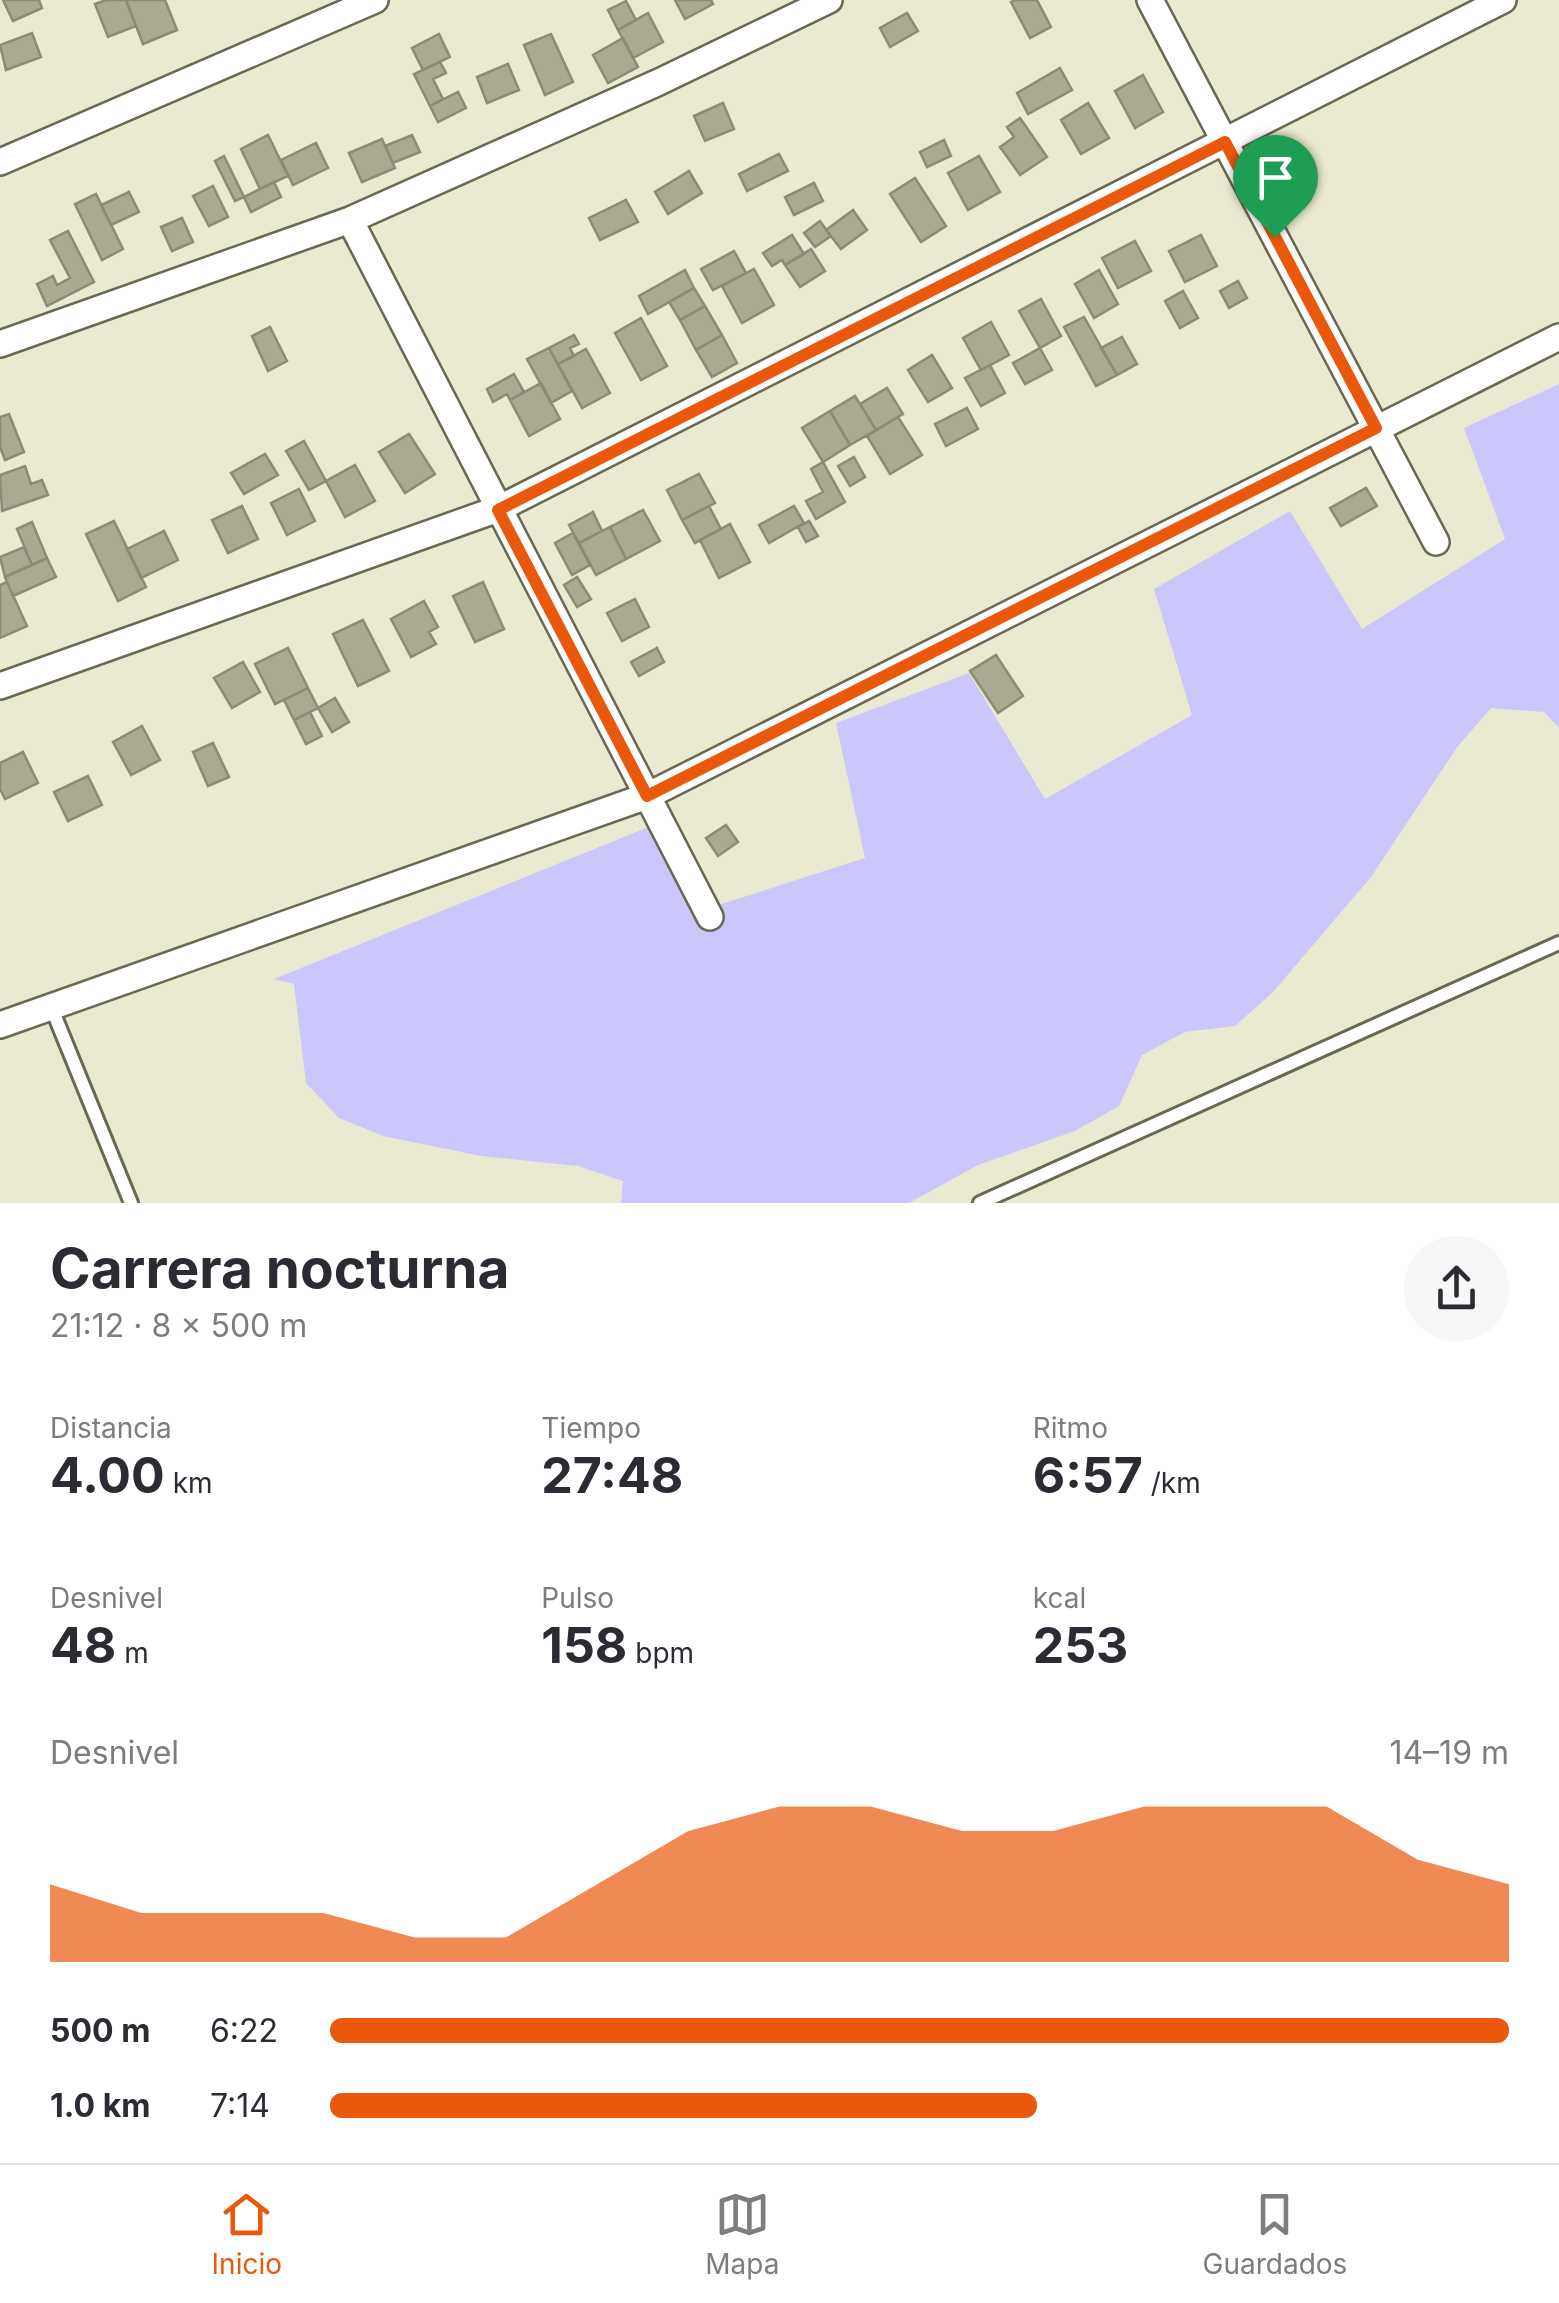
<!DOCTYPE html>
<html lang="es">
<head>
<meta charset="utf-8">
<style>
	:root { --surface:#fff; --page:#f7f7f7; --text:#2b2b33; --muted:#7c7c81; --line:#e1e1e2; --accent:#ea580c }
	body { margin:0; font-family:Inter,sans-serif; background:var(--page); color:var(--text); height:100vh; display:flex; flex-direction:column; font-size:38px; white-space:nowrap }
	* { box-sizing:border-box; margin:0 }
	p { font-size:32px; color:var(--muted) }
	.icon { flex:none; width:55px; height:55px; fill:none; stroke:currentColor; stroke-width:2; stroke-linecap:round; stroke-linejoin:round }
	.map { position:relative; height:1203px; overflow:hidden }
	.sheet { display:flex; flex-direction:column; background:var(--surface); flex:1 }
	.sheet>* { flex:none }
	.pin { position:absolute; display:grid; place-items:center; width:85px; height:85px; color:#fff; margin:-102px -42px; border-radius:50% 50% 50% 0; rotate:-45deg; box-shadow:0 0 10px #0007 }
	.pin .icon { rotate:45deg }
	.round { display:grid; place-items:center; flex:none; width:105px; height:105px; border-radius:52px; background:var(--page) }
	.head { display:flex; align-items:center; justify-content:space-between; height:170px; padding:0 50px }
	h1 { font-size:55px; font-weight:700; line-height:75px }
	.stats { display:grid; grid-template-columns:repeat(3,1fr); gap:15px; height:170px; padding:10px 50px }
	.stats div { display:grid; align-content:center }
	.stats b { font-size:50px; font-weight:700 }
	.stats small { font-size:28px; font-weight:400 }
	.stats p { font-size:28px }
	.chart { height:280px; padding:20px 50px }
	.chart p { display:flex; justify-content:space-between }
	.chart svg { width:100%; height:180px; margin-top:10px; fill:var(--accent); opacity:.7 }
	ul { padding:0 50px; list-style:none; font-size:32px }
	li { display:grid; grid-template-columns:160px 120px 1fr; align-items:center; height:75px }
	li i { height:25px; border-radius:12px; background:var(--accent) }
	.dock { display:flex; justify-content:space-around; align-items:center; height:140px; border-top:2px solid var(--line); background:var(--surface); font-size:28px; color:var(--muted) }
	.dock a { display:grid; justify-items:center; gap:5px }
	.dock .on { color:var(--accent) }
	.map>svg:first-child { display:block }
</style>
</head>
<body>
<div class="map">
<svg width="1559" height="1203" viewBox="0 0 1559 1203">
	<rect width="100%" height="100%" fill="#eaead2"/>
	<path fill="#ccc7fa" d="M1559 384V728L1544 712 1491 708 1458 746 1371 877 1273 992 1235 1026 1185 1032 1142 1055 1119 1106 1075 1131 978 1165 909 1203H621L623 1181 578 1166 481 1156 383 1136 339 1118 306 1083 294 984 274 979 651 826 706 909 865 858 836 723 969 673 1045 799 1192 715 1154 589 1290 511 1362 629 1505 539 1464 428Z"/>
	<path fill="#aaaa93" stroke="#8b8b76" stroke-width="2.5" d="M3 0H39L42 8 13 21Z
		M106 0H126L136 26 108 37 95 4Z
		M126 0H165L177 30 143 44Z
		M675 0H711L713 4 685 19Z
		M1015 0H1037L1051 27 1030 38 1011 2Z
		M626 1 636 20 618 30 608 10Z
		M648 13 663 42 633 58 618 30Z
		M907 13 918 31 890 47 880 28Z
		M32 33 41 57 6 70 0 45Z
		M439 34 450 57 423 70 412 48Z
		M551 34 573 82 545 95 524 45Z
		M623 38 638 67 608 83 593 55Z
		M440 62 446 73 433 79 443 99 430 106 414 74Z
		M508 64 519 90 487 103 477 77Z
		M1060 68 1072 90 1028 114 1017 93Z
		M1143 75 1163 112 1135 128 1115 91Z
		M458 92 466 108 438 122 430 106Z
		M723 103 734 129 705 141 694 116Z
		M1088 103 1109 138 1081 154 1061 120Z
		M1020 118 1047 157 1020 175 1000 147 1014 137 1007 127Z
		M268 135 288 176 260 189 241 149Z
		M412 135 420 152 393 163 385 146Z
		M382 139 395 168 362 182 349 153Z
		M944 140 951 156 927 167 920 152Z
		M316 143 328 168 293 185 281 160Z
		M779 154 788 171 747 191 739 174Z
		M224 156 244 197 235 201 215 161Z
		M979 156 1000 192 968 210 948 173Z
		M689 171 702 193 668 214 655 192Z
		M915 178 946 226 921 242 890 194Z
		M274 182 281 197 251 212 244 197Z
		M814 183 823 201 794 215 785 197Z
		M213 186 228 217 209 226 193 196Z
		M129 192 139 212 111 225 101 205Z
		M96 194 123 249 102 260 75 204Z
		M626 200 638 222 600 240 589 218Z
		M853 210 867 230 841 249 826 230Z
		M182 218 193 242 172 251 161 227Z
		M820 221 831 236 815 247 804 233Z
		M68 231 94 282 47 306 37 284 53 276 57 285 70 278 50 240Z
		M792 235 804 254 785 265 782 260 772 266 763 253Z
		M1201 235 1217 266 1185 282 1169 251Z
		M1135 241 1151 271 1118 288 1102 258Z
		M811 249 825 271 800 287 785 265Z
		M734 251 746 273 713 290 701 269Z
		M754 269 774 305 742 323 722 286Z
		M685 270 694 288 648 314 639 296Z
		M1099 270 1118 304 1094 318 1075 284Z
		M1238 281 1247 298 1229 308 1220 291Z
		M694 288 705 306 680 320 669 302Z
		M1183 291 1198 318 1180 328 1165 301Z
		M1041 299 1061 336 1040 348 1019 311Z
		M705 306 722 335 696 350 680 320Z
		M1084 317 1117 375 1096 386 1064 327Z
		M641 318 667 366 641 380 615 333Z
		M991 322 1009 355 981 370 963 338Z
		M270 327 287 361 268 371 252 336Z
		M574 335 579 344 570 348 574 356 558 364 549 348Z
		M722 335 737 363 712 377 696 350Z
		M1122 337 1137 364 1117 375 1101 348Z
		M549 348 572 391 551 403 527 359Z
		M1040 348 1052 370 1025 384 1013 363Z
		M586 349 610 393 582 408 558 364Z
		M932 355 952 388 928 402 908 370Z
		M990 365 1005 393 981 406 965 378Z
		M514 374 524 392 510 400 507 394 493 402 487 389Z
		M541 383 560 419 529 436 510 400Z
		M887 388 903 414 876 430 860 404Z
		M855 396 876 430 850 445 830 411Z
		M967 408 978 429 946 446 935 424Z
		M830 411 850 445 823 462 802 428Z
		M9 414 24 452 5 460 0 447V417Z
		M898 417 922 455 890 474 867 436Z
		M409 434 435 474 405 493 379 452Z
		M304 441 326 481 309 490 286 451Z
		M265 454 278 475 244 494 231 473Z
		M854 457 865 477 850 486 838 466Z
		M823 462 845 502 816 519 806 501 823 492 811 469Z
		M355 465 375 501 345 517 326 481Z
		M25 466 31 484 42 480 48 495 2 511 0 475Z
		M699 474 715 503 682 520 667 490Z
		M1366 488 1377 506 1341 526 1330 508Z
		M299 489 315 521 287 535 271 503Z
		M242 506 258 539 228 553 212 520Z
		M709 506 721 529 695 543 682 520Z
		M794 506 804 523 769 543 759 525Z
		M643 510 660 541 626 559 610 527Z
		M593 512 602 531 579 543 569 525Z
		M114 521 146 587 118 601 86 534Z
		M809 521 818 536 806 542 798 527Z
		M32 522 47 558 32 565 17 529Z
		M730 524 750 562 719 578 700 540Z
		M610 527 626 559 596 575 579 543Z
		M164 531 178 560 141 578 127 549Z
		M573 533 590 565 572 575 555 543Z
		M24 547 32 565 5 577 0 557Z
		M47 558 56 577 13 596 5 577Z
		M577 577 591 599 577 607 564 585Z
		M7 582 27 626 0 638V585Z
		M483 582 504 629 475 642 453 596Z
		M635 599 649 627 622 641 607 613Z
		M424 601 438 627 429 632 436 644 411 657 391 619Z
		M363 620 389 671 358 686 333 634Z
		M288 648 308 688 275 704 255 664Z
		M657 648 664 662 639 676 631 662Z
		M996 655 1023 696 998 713 970 671Z
		M243 662 260 692 232 708 214 678Z
		M308 688 318 708 294 720 284 700Z
		M335 698 349 722 332 732 318 708Z
		M310 712 322 736 306 744 294 720Z
		M142 726 160 760 131 775 113 742Z
		M213 743 229 777 208 786 193 752Z
		M23 752 38 783 5 799 0 789V763Z
		M88 776 102 805 68 821 54 792Z
		M726 825 738 842 718 856 706 838Z"/>
	<g fill="none" stroke-linecap="round" stroke-linejoin="round">
		<defs>
			<path id="lane" d="M52 1009 131 1203
				M980 1203 1559 943"/>
			<path id="street" d="M1150 0 1436 542
				M0 162 375 0
				M350 220 710 917
				M0 344 350 220 659 82 829 0
				M0 686 498 509 1503 0
				M0 1025 647 796 1559 337"/>
		</defs>
		<use href="#lane" stroke="#686853" stroke-width="18"/>
		<use href="#street" stroke="#686853" stroke-width="30"/>
		<use href="#lane" stroke="#fff" stroke-width="12"/>
		<use href="#street" stroke="#fff" stroke-width="25"/>
	</g>
	<g fill="none" stroke-linecap="round" stroke-linejoin="round">
		<defs>
			<path id="route" d="M1225 142 1376 428 647 796 498 510Z"/>
		</defs>
		<use href="#route" stroke="#fff" stroke-width="20"/>
		<use href="#route" stroke="#ea580c" stroke-width="12"/>
	</g>
</svg>
<div class="pin" style="left:1275px;top:237px;background:#1e9e55"><svg class="icon" aria-label="arrive" viewBox="0 0 24 24"><path d="M6 21V4h12l-3 4 3 4H6"/></svg></div>
</div>
<section class="sheet">
<div class="head"><div><h1>Carrera nocturna</h1><p>21:12 · 8 × 500 m</p></div><a class="round"><svg class="icon" aria-label="share" viewBox="0 0 24 24"><path d="M12 15V3M7 8l5-5 5 5M5 13v7h14v-7"/></svg></a></div>
<div class="stats">
<div><p>Distancia</p><b>4.00<small> km</small></b></div>
<div><p>Tiempo</p><b>27:48</b></div>
<div><p>Ritmo</p><b>6:57<small> /km</small></b></div>
</div>
<div class="stats">
<div><p>Desnivel</p><b>48<small> m</small></b></div>
<div><p>Pulso</p><b>158<small> bpm</small></b></div>
<div><p>kcal</p><b>253</b></div>
</div>
<div class="chart"><p><span>Desnivel</span>14–19 m</p>
<svg viewBox="0 0 160 44" preserveAspectRatio="none"><path d="M0 44V25L10 32L20 32L30 32L40 38L50 38L60 25L70 12L80 6L90 6L100 12L110 12L120 6L130 6L140 6L150 19L160 25V44z"/></svg>
</div>
<ul>
<li><b>500 m</b>6:22<i style="width:100%"></i></li>
<li><b>1.0 km</b>7:14<i style="width:60%"></i></li>
</ul>
</section>
<nav class="dock">
<a class="on"><svg class="icon" aria-label="home" viewBox="0 0 24 24"><path d="M3 11l9-7 9 7M6 9v11h12V9"/></svg>Inicio</a>
<a><svg class="icon" aria-label="map" viewBox="0 0 24 24"><path d="M3 6l6-2 6 2 6-2v14l-6 2-6-2-6 2zM9 4v14M15 6v14"/></svg>Mapa</a>
<a><svg class="icon" aria-label="saved" viewBox="0 0 24 24"><path d="M7 4h10v16l-5-4-5 4z"/></svg>Guardados</a>
</nav>
</body>
</html>
